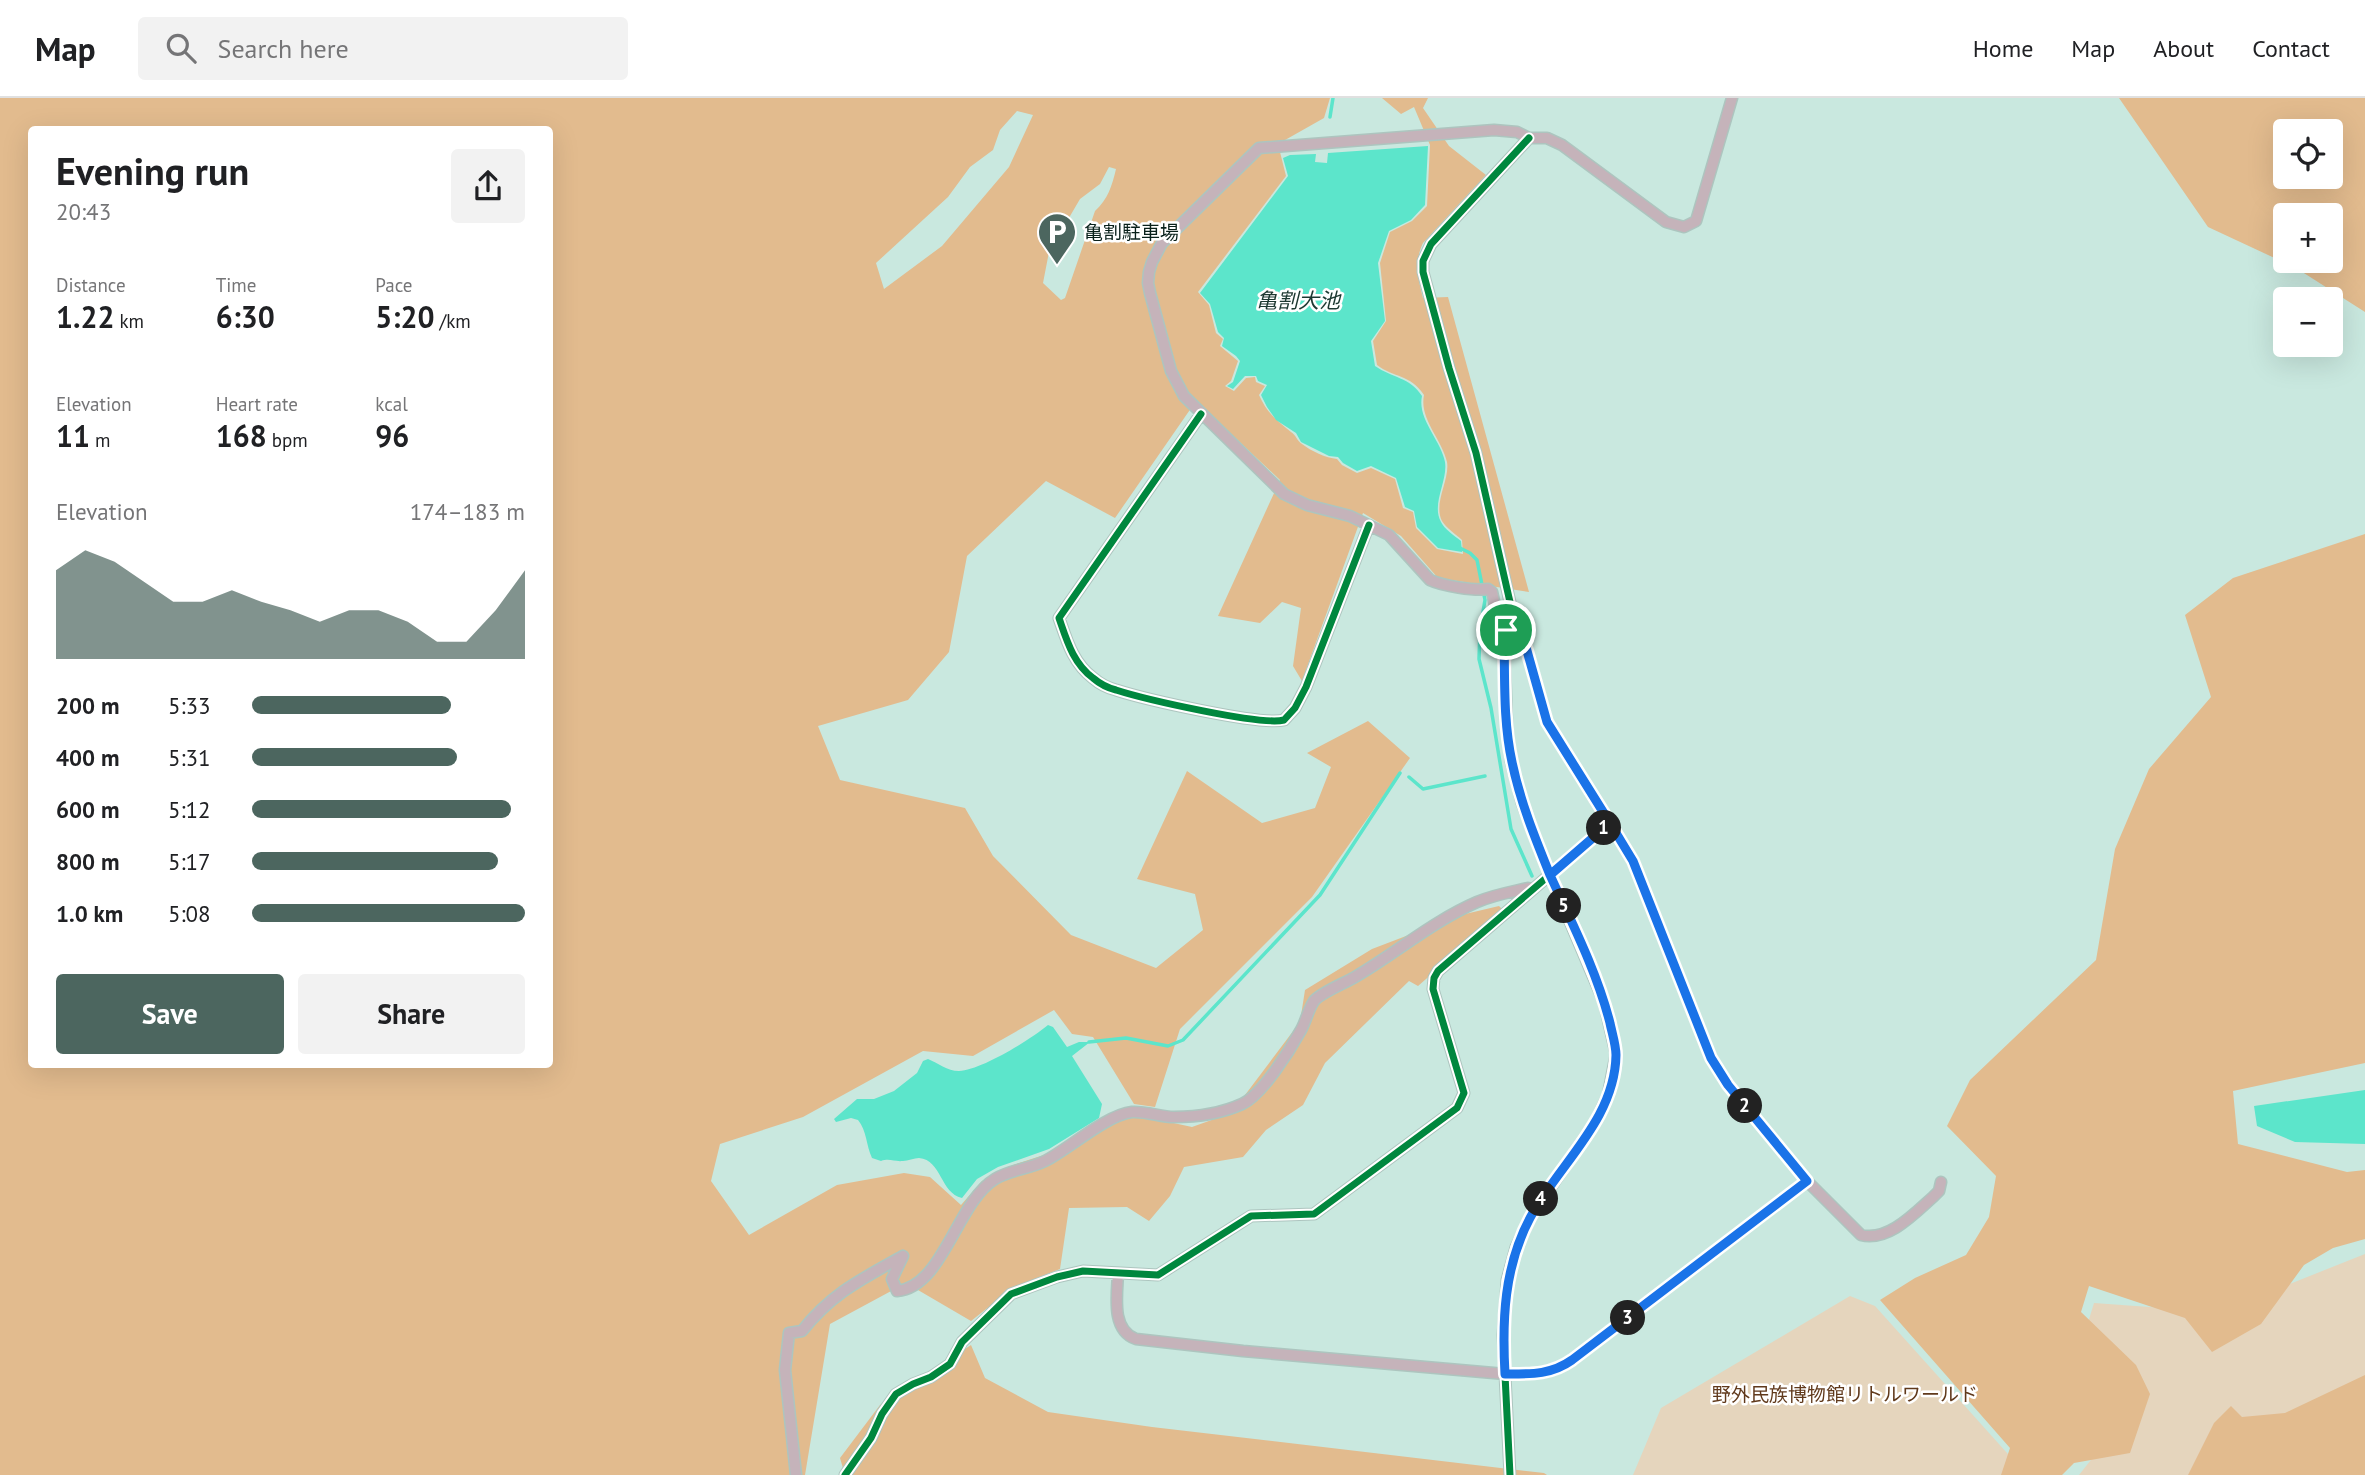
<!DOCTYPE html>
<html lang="en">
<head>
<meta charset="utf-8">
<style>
	:root { --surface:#fff; --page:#f2f2f2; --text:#202124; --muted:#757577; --line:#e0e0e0; --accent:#4c665f }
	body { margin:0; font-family:"PT Sans","Noto Sans JP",sans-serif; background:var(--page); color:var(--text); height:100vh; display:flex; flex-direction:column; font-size:26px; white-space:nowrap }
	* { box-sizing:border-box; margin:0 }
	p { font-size:23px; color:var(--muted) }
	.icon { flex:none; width:38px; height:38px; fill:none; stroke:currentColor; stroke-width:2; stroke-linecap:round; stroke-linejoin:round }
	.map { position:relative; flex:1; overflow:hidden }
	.drawer { position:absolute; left:28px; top:28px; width:525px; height:942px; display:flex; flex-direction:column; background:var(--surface); border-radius:7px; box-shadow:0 7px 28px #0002 }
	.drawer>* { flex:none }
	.controls { position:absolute; left:2273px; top:21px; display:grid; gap:14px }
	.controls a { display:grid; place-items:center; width:70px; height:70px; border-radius:7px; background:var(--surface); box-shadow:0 7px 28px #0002; font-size:35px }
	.pin { position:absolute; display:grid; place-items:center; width:60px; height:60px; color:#fff; margin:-30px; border:4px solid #fff; border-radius:50%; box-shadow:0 2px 7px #0007 }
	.km { position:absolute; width:35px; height:35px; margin:-18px; border-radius:50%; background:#222; color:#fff; font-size:19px; line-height:35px; text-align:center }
	.round { display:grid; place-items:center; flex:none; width:74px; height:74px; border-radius:7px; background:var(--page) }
	.headline { display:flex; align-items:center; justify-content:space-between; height:119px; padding:0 28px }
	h1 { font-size:38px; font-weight:700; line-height:52px }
	.metrics { display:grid; grid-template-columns:repeat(3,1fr); gap:10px; height:119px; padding:7px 28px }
	.metrics div { display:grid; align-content:center }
	.metrics b { font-size:30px; font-weight:700 }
	.metrics small { font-size:19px; font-weight:400 }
	.metrics p { font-size:19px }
	.chart { height:196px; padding:14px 28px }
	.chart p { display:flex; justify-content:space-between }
	.chart svg { width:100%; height:126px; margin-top:7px; fill:var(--accent); opacity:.7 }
	.cta { display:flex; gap:14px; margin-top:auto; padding:14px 28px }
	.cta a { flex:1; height:80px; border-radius:7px; background:var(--accent); color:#fff; font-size:28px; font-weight:700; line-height:80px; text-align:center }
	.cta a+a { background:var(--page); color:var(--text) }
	ul { padding:0 28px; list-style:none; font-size:23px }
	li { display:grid; grid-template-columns:112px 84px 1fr; align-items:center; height:52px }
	li i { height:18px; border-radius:9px; background:var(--accent) }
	header { display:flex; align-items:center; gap:42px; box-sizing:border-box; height:98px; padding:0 35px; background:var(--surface); border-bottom:2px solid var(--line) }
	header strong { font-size:33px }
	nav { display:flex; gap:38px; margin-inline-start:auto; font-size:24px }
	.search { width:490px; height:63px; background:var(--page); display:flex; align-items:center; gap:18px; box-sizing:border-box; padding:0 24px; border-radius:7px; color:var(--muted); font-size:26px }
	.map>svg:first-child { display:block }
</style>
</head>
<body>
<header>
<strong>Map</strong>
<div class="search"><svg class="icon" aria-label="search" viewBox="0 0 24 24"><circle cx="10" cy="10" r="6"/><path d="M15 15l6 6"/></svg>Search here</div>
<nav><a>Home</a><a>Map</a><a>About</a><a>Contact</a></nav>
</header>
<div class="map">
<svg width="2365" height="1377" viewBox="0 0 2365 1377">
	<rect width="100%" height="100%" fill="#c9e8df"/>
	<path fill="#e5d5bd" d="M2365 1156V1377H2079L2132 1310 2086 1231 2094 1205 2219 1214Z
		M1850 1198 1875 1208 2025 1375 2048 1377H1633L1661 1310Z"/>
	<path fill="#e2bb8e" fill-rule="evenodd" d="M0 0H1330L1324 20 1278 46 1286 78 1198 194 1209 207 1216 235 1223 241 1220 248 1238 263 1231 283 1225 288 1234 293 1246 280 1255 279 1256 284 1265 288 1259 297C1267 315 1276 322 1291 334 1296 337 1297 343 1302 346 1311 353 1326 360 1337 361L1342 367 1357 375 1371 370 1395 381 1403 410 1413 414 1416 430 1437 451 1463 456 1462 442C1457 437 1446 430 1442 423 1433 405 1450 382 1447 364 1442 341 1419 321 1424 297 1410 276 1394 280 1377 267L1373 243 1386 223 1380 165 1390 134 1412 123 1427 108 1430 47 1414 9 1401 16 1382 0H1428L1423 10 1449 48 1486 77 1423 145C1414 164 1418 180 1423 200L1448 199 1529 494 1438 480 1401 438 1363 415 1302 583 1293 568 1301 510 1282 504 1260 525 1218 518 1280 382 1196 303 1115 420 1046 383 967 458 949 554 908 602 818 628 840 682 965 710 993 758 1071 837 1156 870 1203 832 1195 796 1137 781 1187 673 1262 725 1315 710 1331 669 1307 655 1368 623 1410 660 1312 799 1180 931 1155 1009 1134 1006 1093 939 1072 936 1054 912 973 958 923 953 803 1019 720 1046 711 1083 749 1137 837 1087 904 1075 930 1079 961 1107 982 1083 1013 1067 1047 1056 1118 1013 1192 1029 1248 1009 1245 997 1300 924 1305 892 1372 851 1461 817 1499 808 1504 813 1418 888 1409 883 1325 965 1303 1007 1266 1032 1243 1059 1184 1069 1170 1098 1149 1123 1127 1109 1069 1110 1060 1171 1014 1189 971 1223 906 1185 830 1226 805 1377H0ZM1017 13 1033 17 1009 69 942 148 884 191 876 165 948 99 970 69 993 52 1000 32ZM32 32H550V966H32ZM1109 69 1116 71C1112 88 1108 101 1095 113L1065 200 1061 202 1043 185 1049 154 1080 101 1100 86Z
		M2119 0H2365V214L2296 170 2208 129ZM2331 33V79H2286V33ZM2331 117V163H2286V117Z
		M2365 436V965L2233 993 2238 1046 2347 1074 2365 1072V1141L2333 1150 2304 1167 2261 1226 2212 1254 2185 1220 2089 1188 2081 1214 2136 1267 2150 1296 2130 1355 2074 1365 2062 1377H2001L2010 1350 1880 1202 1915 1180 1966 1157 1989 1119 1996 1078 1947 1028 1970 982 2096 862 2115 751 2149 671 2211 599 2185 517 2233 480Z
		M971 1247 985 1280 1048 1314 1152 1329 1544 1375 1547 1377H845L840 1360 880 1307Z
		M2365 1277V1377H2188L2214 1325 2231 1308 2242 1319 2285 1315Z"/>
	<path fill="#5ce5cb" d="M1428 48 1425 107 1411 122 1389 133 1378 165 1385 223 1371 243 1375 268C1392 280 1410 279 1422 298 1417 321 1441 342 1445 364 1448 383 1431 406 1441 424 1444 431 1455 438 1461 443L1462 454 1438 450 1417 429 1414 413 1405 409 1396 380 1371 368 1357 373 1343 365 1338 359 1329 358 1301 344 1296 335 1276 322 1267 309 1261 297 1267 287 1258 283 1256 278H1245L1233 291 1227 288 1233 284 1240 263 1236 258 1222 248 1224 240 1218 234 1210 206 1200 195 1288 78 1283 60 1290 57 1316 56 1315 64 1327 65 1328 55Z
		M1048 927 1053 929 1067 949 1079 944H1090L1072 958 1102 1006 1099 1020 1049 1051 998 1069 977 1081 962 1100C940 1095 942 1062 919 1060 914 1060 908 1063 903 1063 894 1064 890 1060 881 1063L872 1060C866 1047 867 1033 858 1022L851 1020 836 1024 834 1021 857 1001H874L894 993 917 975 923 963 928 961C938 965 947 973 959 973 981 972 1030 942 1048 927Z
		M2365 992V1046L2295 1044 2257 1028 2254 1008Z"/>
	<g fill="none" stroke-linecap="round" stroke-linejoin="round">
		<path stroke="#5ce5cb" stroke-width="3.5" d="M1330 19 1333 0
			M1458 449 1470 455 1477 462 1485 502 1480 531 1479 561 1491 610 1511 731 1532 778
			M1409 679 1423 691 1485 678
			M1089 944 1126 940 1168 948 1183 942 1320 797 1400 675"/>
		<defs>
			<path id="minor" d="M1201 316 1059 520C1067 543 1073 565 1093 580 1100 586 1108 590 1116 592 1144 601 1261 628 1284 622L1295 610 1306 589 1369 427
				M1508 523 1516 527 1522 535 1547 624 1633 763 1711 960 1728 987 1807 1083 1861 1137C1888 1144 1914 1116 1933 1099L1939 1093 1941 1084
				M1506 532 1499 526 1492 494 1488 491C1474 493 1443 488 1430 482L1389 437 1350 418 1307 407 1284 396 1184 298 1171 273 1150 195 1148 185 1149 174 1152 164 1162 145 1259 50 1494 32 1517 34 1529 40H1547L1562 47 1666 124 1684 129 1696 123 1732 0
				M903 1158 892 1181 897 1193C943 1189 957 1104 995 1081 1009 1072 1029 1071 1045 1063 1069 1051 1106 1017 1132 1014 1146 1013 1161 1019 1174 1019 1196 1019 1222 1015 1242 1006 1262 997 1290 952 1301 932 1306 923 1308 912 1314 903 1320 895 1345 885 1355 879 1396 855 1433 823 1477 804 1493 797 1511 794 1528 790L1533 791
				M1118 1175C1117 1198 1111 1232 1136 1241L1243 1253 1505 1276C1530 1276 1551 1277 1572 1262L1807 1083
				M796 1377 785 1272 789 1235 802 1233C832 1195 862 1181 903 1158
				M845 1377 871 1340 882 1316 896 1296 913 1286 931 1279 950 1266 962 1244 1011 1196 1057 1179 1083 1173 1158 1177 1251 1118 1314 1116 1457 1010 1464 995 1433 891 1434 880 1438 873 1610 725
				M1510 1377 1503 1237 1507 1182 1516 1149 1531 1118 1596 1023 1608 997 1616 956 1604 904 1540 753 1522 705 1511 663 1507 629 1504 539 1510 517V504L1476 355 1449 270 1423 174V163L1431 146 1529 40"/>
		</defs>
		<use href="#minor" stroke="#adc5bf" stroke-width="13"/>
		<use href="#minor" stroke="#c5b3ba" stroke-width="10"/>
		<defs>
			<path id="cycleway" d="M1201 316 1059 520C1067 543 1073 565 1093 580 1100 586 1108 590 1116 592 1144 601 1261 628 1284 622L1295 610 1306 589 1369 427
				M845 1377 871 1340 882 1316 896 1296 913 1286 931 1279 950 1266 962 1244 1011 1196 1057 1179 1083 1173 1158 1177 1251 1118 1314 1116 1457 1010 1464 995 1433 891 1434 880 1438 873 1610 725
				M1510 1377 1503 1237 1507 1182 1516 1149 1531 1118 1596 1023 1608 997 1616 956 1604 904 1540 753 1522 705 1511 663 1507 629 1504 539 1510 517V504L1476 355 1449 270 1423 174V163L1431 146 1529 40"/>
		</defs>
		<use href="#cycleway" stroke="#fff" stroke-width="11"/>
		<use href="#cycleway" stroke="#00873e" stroke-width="7"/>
	</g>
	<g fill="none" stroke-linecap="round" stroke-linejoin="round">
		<defs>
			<path id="route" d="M1506 532 1504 539C1505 580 1503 623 1512 664 1520 703 1535 740 1550 777L1610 725 1633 763 1711 960 1728 987 1807 1083 1572 1262C1551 1277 1530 1276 1505 1276 1502 1222 1504 1169 1530 1120 1558 1067 1615 1022 1616 957 1616 947 1612 935 1610 925 1597 874 1572 825 1550 777L1610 725 1547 624 1522 535 1516 527 1508 523 1506 532"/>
		</defs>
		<use href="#route" stroke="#fff" stroke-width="14"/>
		<use href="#route" stroke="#1a73e8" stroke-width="9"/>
	</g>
	<defs>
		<symbol id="parking-pin" viewBox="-11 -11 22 30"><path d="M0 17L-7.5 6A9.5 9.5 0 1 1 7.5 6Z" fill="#4c665f" stroke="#fff"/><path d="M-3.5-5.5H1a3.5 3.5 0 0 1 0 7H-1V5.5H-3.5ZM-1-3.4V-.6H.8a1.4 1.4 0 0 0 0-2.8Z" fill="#fff"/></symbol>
	</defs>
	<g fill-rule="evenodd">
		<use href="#parking-pin" x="1035" y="112" width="44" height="60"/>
	</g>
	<g text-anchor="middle" stroke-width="5" stroke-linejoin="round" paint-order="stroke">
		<g font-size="19" fill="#09201a" stroke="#fff" text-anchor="start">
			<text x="1084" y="141">亀割駐車場</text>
		</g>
		<g font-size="19" fill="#60391b" stroke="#fff">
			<text x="1845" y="1303">野外民族博物館リトルワールド</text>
		</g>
		<g font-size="21" font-style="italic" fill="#1d3831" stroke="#fff">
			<text x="1298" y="210">亀割大池</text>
		</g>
	</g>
</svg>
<div class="controls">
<a><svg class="icon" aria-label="locate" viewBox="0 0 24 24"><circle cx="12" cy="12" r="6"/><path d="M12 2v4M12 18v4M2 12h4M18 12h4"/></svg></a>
<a>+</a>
<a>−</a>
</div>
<div class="pin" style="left:1506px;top:532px;background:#1e9e55"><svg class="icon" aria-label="arrive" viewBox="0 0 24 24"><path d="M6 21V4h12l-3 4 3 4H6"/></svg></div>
<b class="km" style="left:1604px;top:730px">1</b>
<b class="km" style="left:1745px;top:1008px">2</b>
<b class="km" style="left:1628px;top:1220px">3</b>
<b class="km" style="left:1541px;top:1101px">4</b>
<b class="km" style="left:1564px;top:808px">5</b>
<section class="drawer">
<div class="headline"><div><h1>Evening run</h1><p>20:43</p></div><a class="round"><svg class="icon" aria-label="share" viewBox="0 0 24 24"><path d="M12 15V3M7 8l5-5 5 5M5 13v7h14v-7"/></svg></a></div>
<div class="metrics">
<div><p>Distance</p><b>1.22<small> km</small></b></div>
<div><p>Time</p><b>6:30</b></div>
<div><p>Pace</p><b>5:20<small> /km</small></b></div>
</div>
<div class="metrics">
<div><p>Elevation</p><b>11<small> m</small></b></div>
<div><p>Heart rate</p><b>168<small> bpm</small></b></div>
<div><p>kcal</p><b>96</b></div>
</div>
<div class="chart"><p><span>Elevation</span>174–183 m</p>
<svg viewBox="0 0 160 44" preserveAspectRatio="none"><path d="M0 44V13L10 6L20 10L30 17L40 24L50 24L60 20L70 24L80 27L90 31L100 27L110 27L120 31L130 38L140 38L150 27L160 13V44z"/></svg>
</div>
<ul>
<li><b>200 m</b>5:33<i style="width:73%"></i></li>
<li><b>400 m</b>5:31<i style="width:75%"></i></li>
<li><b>600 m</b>5:12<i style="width:95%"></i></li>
<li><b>800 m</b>5:17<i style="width:90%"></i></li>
<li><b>1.0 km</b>5:08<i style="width:100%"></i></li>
</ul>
<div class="cta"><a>Save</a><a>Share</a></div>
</section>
</div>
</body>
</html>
